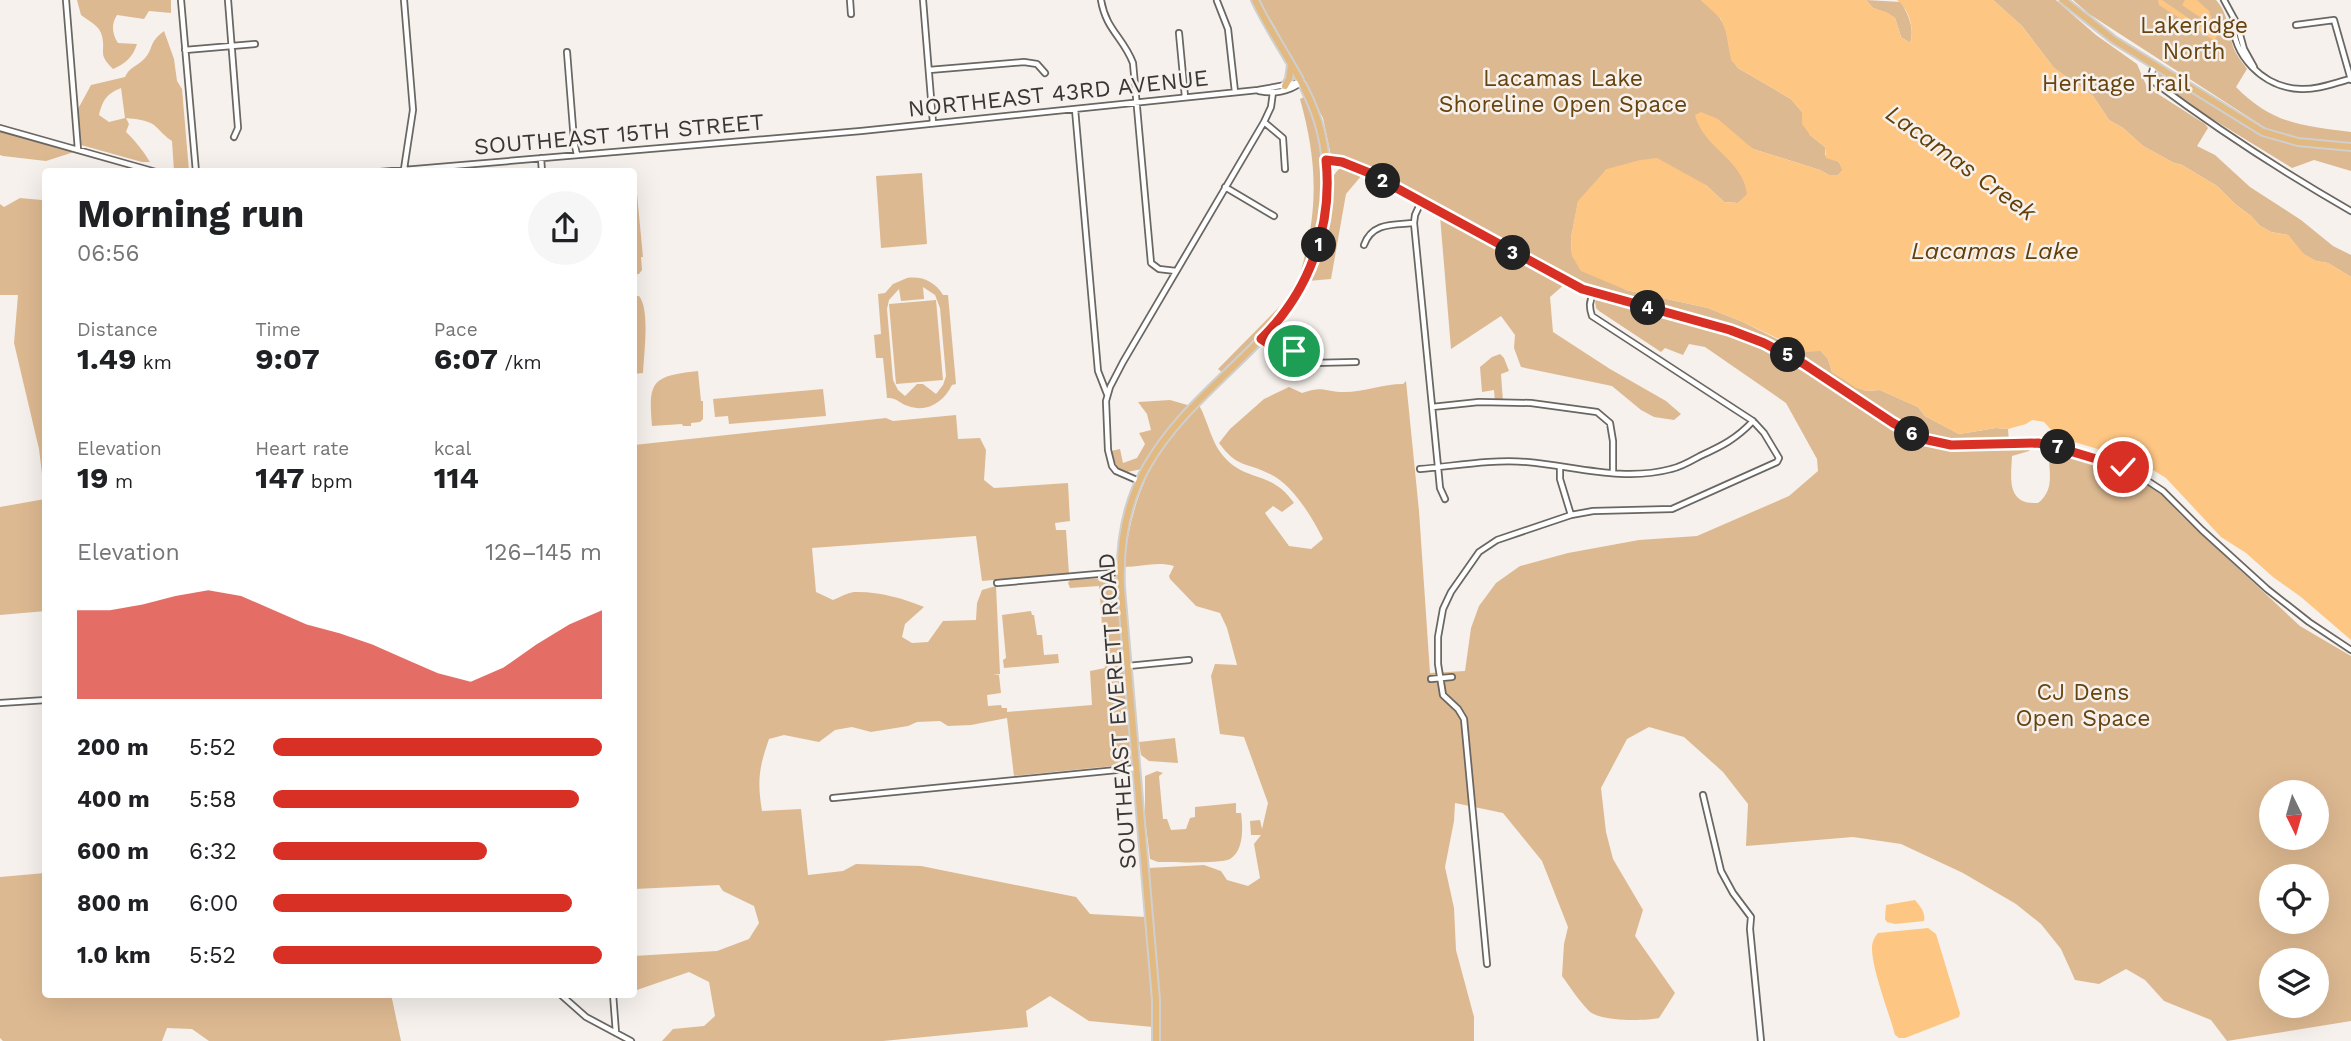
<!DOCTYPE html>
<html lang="en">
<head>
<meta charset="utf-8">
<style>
	:root { --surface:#fff; --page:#f6f6f6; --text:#202124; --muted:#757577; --accent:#d93025 }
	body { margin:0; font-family:"Work Sans",sans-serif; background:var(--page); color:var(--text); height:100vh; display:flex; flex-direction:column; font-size:26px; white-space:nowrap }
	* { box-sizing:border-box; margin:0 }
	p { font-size:23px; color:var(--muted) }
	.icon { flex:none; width:38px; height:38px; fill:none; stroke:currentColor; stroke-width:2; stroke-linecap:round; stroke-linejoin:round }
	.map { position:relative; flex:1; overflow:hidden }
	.side { position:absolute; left:42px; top:168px; width:595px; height:830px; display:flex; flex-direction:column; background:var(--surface); border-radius:7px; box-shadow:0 7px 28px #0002 }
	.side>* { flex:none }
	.needle { width:46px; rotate:175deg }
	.controls { position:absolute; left:2259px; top:780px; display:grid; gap:14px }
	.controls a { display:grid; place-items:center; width:70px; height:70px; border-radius:50%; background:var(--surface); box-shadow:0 7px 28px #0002; font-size:35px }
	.pin { position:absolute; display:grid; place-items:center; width:60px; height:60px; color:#fff; margin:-30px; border:4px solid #fff; border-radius:50%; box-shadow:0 2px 7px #0007 }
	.km { position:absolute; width:35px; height:35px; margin:-18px; border-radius:50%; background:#222; color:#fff; font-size:19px; line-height:35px; text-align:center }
	.round { display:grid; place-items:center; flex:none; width:74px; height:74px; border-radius:37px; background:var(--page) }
	.summary { display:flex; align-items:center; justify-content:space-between; height:119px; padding:0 35px }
	h1 { font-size:38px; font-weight:700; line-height:52px }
	.metrics { display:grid; grid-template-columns:repeat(3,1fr); gap:10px; height:119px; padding:7px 35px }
	.metrics div { display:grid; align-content:center }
	.metrics b { font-size:30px; font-weight:700 }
	.metrics small { font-size:19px; font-weight:400 }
	.metrics p { font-size:19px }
	.chart { height:196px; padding:14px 35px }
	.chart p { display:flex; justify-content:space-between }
	.chart svg { width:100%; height:126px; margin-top:7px; fill:var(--accent); opacity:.7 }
	ul { padding:0 35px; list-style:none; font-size:23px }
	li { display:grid; grid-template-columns:112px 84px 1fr; align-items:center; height:52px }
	li i { height:18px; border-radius:9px; background:var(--accent) }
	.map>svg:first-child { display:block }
</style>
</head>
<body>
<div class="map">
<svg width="2351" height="1041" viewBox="0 0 2351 1041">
	<rect width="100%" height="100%" fill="#f6f1ec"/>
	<path fill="#ddb991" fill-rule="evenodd" d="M77 0H171V13L149 11 144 19 117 15C111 24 112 34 118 43L137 44C133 57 125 64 113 69 97 53 106 53 102 36 100 26 89 21 81 15Z
		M1258 0H1701C1707 6 1717 12 1721 20 1731 35 1726 54 1738 68L1791 99 1802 112 1810 135 1825 147V155L1839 162 1843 170 1838 175H1829L1820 170 1753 149 1742 141 1721 151C1733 164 1745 175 1748 194L1738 203 1724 202 1706 185 1607 169 1578 202 1571 238 1572 256 1626 290 1708 308 1743 322 1779 340 1821 351 1828 359 1832 372 1866 391 1880 390 1918 407 1925 416 1959 434 1996 428 2008 429 2009 441C1984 442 1954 448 1930 438 1886 421 1851 388 1812 364 1787 348 1757 336 1729 326 1673 307 1616 300 1560 275 1547 269 1535 264 1523 255L1383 176 1331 156 1323 118 1275 27Z
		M1866 0 1901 2C1908 14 1915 29 1910 43L1901 37 1895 18 1887 13 1873 8Z
		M1993 0H2056L2096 35 2137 64 2147 87 2205 124 2208 128 2197 146 2215 155 2250 187 2301 220 2333 246 2351 255V277L2328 263 2316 261 2303 254 2288 235 2271 232 2260 226 2251 216 2235 204 2217 186 2182 165 2174 163 2143 146 2123 128 2109 120 2093 96 2054 68 2022 26Z
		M2073 0H2216C2229 14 2228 32 2234 49 2237 56 2243 63 2247 69L2236 87C2272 124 2303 126 2351 132V145L2291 137 2267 129 2089 14Z
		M164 31 174 59 177 81 182 89 189 171H174L172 141C164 136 161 131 154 125 147 120 135 119 126 118L129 124 126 132C134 139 144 152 150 162H142L81 145 78 109 91 85 125 77C129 67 138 66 145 58 154 48 148 43 164 31ZM121 88 125 118 109 122 99 115C103 100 106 94 121 88Z
		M2157 73 2167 75C2201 96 2238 126 2275 139 2299 148 2326 146 2351 148V171L2314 160 2292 168 2214 120 2211 123 2155 82Z
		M1304 97C1310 112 1317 128 1320 143 1329 187 1321 230 1307 271L1301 270C1319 208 1317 160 1300 99Z
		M0 131 74 152 46 161 3 156 0 155Z
		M1342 167H1347L1362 175 1346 194 1331 279 1308 281 1319 250 1332 178 1337 171Z
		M922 173 927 244 881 248 876 176Z
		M634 194H637L643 257H641L642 270 639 274H634Z
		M20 198 42 200 46 225V611L0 615V507L45 499 39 449 14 343 18 295H0V204L4 207Z
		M1440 216 1566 283 1550 297 1553 332 1610 369 1666 401 1681 414 1674 420 1654 417 1641 410 1612 386 1521 367 1514 348 1515 335 1501 316 1451 349Z
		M1300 274 1305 276C1286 314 1253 343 1223 373L1218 369 1283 303Z
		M907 278C923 276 935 282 943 295H948L956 384 952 385C944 402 927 413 908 406 899 403 896 397 887 398L883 358H876L874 335 881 334 878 294 885 293 893 284ZM923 287 935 295 940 308 946 376 943 385 936 394 923 384H917L905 396 898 390 893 380 887 309 889 300 899 289 901 301 924 299Z
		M634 296H639C650 309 644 353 643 373L634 374Z
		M1599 297 1701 324 1767 348 1884 421 1924 442 1948 448 2031 447 2029 451 2012 456C2011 478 2006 505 2038 503 2056 489 2048 470 2049 452L2105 464 2136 476 2156 488 2181 515 2300 626 2351 656V1021L2227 1041 2211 1020 2164 1001 2145 980 2126 969 2099 984 2075 980 2061 949 2041 924 2016 904 1963 873 1901 844 1853 837 1746 846 1748 804 1723 772 1684 737 1649 727 1627 739 1601 788 1606 832 1613 859 1643 910 1635 936 1675 993 1659 1018C1644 1021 1601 1022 1589 1011 1579 1001 1570 987 1562 976L1564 944 1568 927 1542 861 1503 813 1455 803 1454 821 1445 867 1454 908 1456 950 1474 1017V1041H1158V980L1148 868 1204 865 1221 871 1227 880 1248 886 1260 878 1254 844 1261 835H1251L1250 821 1260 820 1262 829 1268 803 1244 737 1220 734 1211 676 1215 664 1237 665 1227 628 1220 613 1196 606 1170 579 1169 576 1174 566C1156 561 1142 567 1124 567 1129 505 1152 448 1199 405 1209 423 1211 444 1226 459 1248 482 1272 471 1294 503L1282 512 1273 506 1265 513 1289 546 1311 549 1323 539C1312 517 1293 485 1270 474 1246 462 1237 468 1219 443L1230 429 1264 399 1289 387 1302 393C1324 386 1321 391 1341 392 1362 393 1382 384 1403 384L1406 381 1419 511 1430 673 1465 671 1471 628 1479 606 1496 583 1520 566 1568 553 1639 540 1697 536 1789 496 1818 471 1817 459 1786 403 1705 347 1689 344 1683 355 1665 348 1661 352 1599 311 1596 308 1595 301ZM2272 793H2317V838H2272ZM2272 877H2317V922H2272ZM2272 961H2317V1006H2272Z
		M936 300 943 380 896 384 889 304Z
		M1500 354 1504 358 1509 371 1501 374 1503 402H1495L1494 390 1482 392 1480 367 1492 357Z
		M698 371 701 401H703V419L700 422 691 423V426H683L682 424 652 426C648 381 652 376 698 371Z
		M823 389 826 416 729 424 728 416 715 417 713 399Z
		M1170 400 1191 406 1163 437 1142 469 1127 472 1117 468 1111 451 1120 449 1123 463 1137 458 1145 444 1139 433 1151 430 1147 414 1138 402Z
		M956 415 958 439 980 438 986 450 984 480 994 488 1068 483 1070 521 1055 523 1056 530H1066L1069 574 982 581 976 536 812 548 816 592 833 600C840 597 847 593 854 592 877 591 903 598 924 607L905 624 902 637 912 643 928 642 943 621 976 620 977 603 982 590 996 586 1000 674 993 675H999L1001 693 987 695 988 706 1001 705 1002 708H1007V712L1092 705 1090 671 1105 668C1102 640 1102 614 1099 586L1070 588 1068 583 1071 579 1116 578 1118 581 1133 764 1014 776 1007 718 971 725 948 726 940 721 917 722 908 726 871 732 852 727 835 730 819 742 784 735 769 739C759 768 757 780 762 811L801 809 808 875 843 871 856 864 921 866 1076 897 1090 914 1146 917 1153 1027 1089 1021 1050 996 1026 1011 1028 1027 883 1041H662L673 1029 704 1026 715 1016 709 982 689 972 634 991V956L717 951 749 939 759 923 754 906 723 891 719 885 634 889V445L886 418 893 421Z
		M1031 611 1032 615H1034L1037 635H1042L1044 655 1058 654 1059 663 1004 668 1003 660 1006 658 1002 615Z
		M1175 738 1178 763 1149 761 1141 755 1139 742Z
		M1157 771 1163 773 1159 776 1163 819H1167L1171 830 1186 829 1190 818 1195 817V807L1236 803V813H1241C1243 827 1244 851 1230 859 1220 864 1172 862 1158 862L1150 859 1145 818V776Z
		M45 873 46 994H391L401 1041H209L192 1029 167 1028 162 1041H3L0 1038V877Z"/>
	<path fill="#fec683" d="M1701 0H1866L1873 8 1888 13 1895 18 1901 37 1910 43C1915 30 1909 8 1897 0H1993L2022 26 2054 68 2093 96 2109 120 2123 128 2143 146 2174 163 2182 165 2217 186 2235 204 2251 216 2260 226 2271 232 2288 235 2304 254 2316 261 2328 263 2351 277V640L2301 597 2273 577 2246 553 2221 537 2166 478 2140 462 2058 437 2044 422 2039 421 2032 420 2026 424 2008 429 1996 428 1959 434 1925 416 1918 407 1880 390 1866 391 1856 388 1832 372 1828 359 1821 351 1806 352 1743 322 1708 308 1626 290 1581 271 1572 256 1571 238 1578 201 1607 169 1640 160 1657 158 1706 185 1724 202 1738 203 1747 194C1743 159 1703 148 1695 115L1701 112 1718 119 1753 149 1820 170 1829 175H1838L1842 170 1839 162 1826 158 1825 147 1810 135 1802 124V112L1791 99 1738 68 1731 60 1726 32 1721 19Z
		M2158 0H2162L2203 28 2207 24 2204 20 2182 5 2185 0H2197L2209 11 2217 36 2215 39H2212L2159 5Z
		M1915 900C1920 906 1926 913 1924 921L1895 924 1887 922 1885 919 1886 905Z
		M1928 928 1936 934 1960 1013 1959 1017 1905 1038H1899L1895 1035C1889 1012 1872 970 1872 948 1872 942 1874 938 1878 933Z"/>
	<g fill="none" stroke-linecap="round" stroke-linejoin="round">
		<defs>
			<path id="minor" d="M66 0 78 150
				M181 0 196 172
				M228 0 238 128 234 137
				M850 0 851 14
				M923 0 933 123
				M1101 0C1106 30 1123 37 1133 63L1151 263 1159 269 1176 271
				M2224 0 2237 24 2244 49 2254 67
				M1217 1 1228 29 1235 92
				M2233 17C2231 56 2264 88 2301 89 2318 90 2334 83 2350 79
				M2296 25 2334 20 2351 80
				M1179 33 1185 97
				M185 50 255 44
				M567 52 574 141 577 155
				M2154 66 2151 76 2154 82C2217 129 2283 172 2351 211
				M929 70 1024 62 1037 64 1045 73
				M1259 91C1273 94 1289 92 1300 83
				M1075 109 1098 371 1107 394
				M1264 122 1283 138 1285 169
				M0 128 156 172
				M541 158 542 172
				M1326 160H1334L1361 169 1569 283 1594 293 1729 330 1764 343 1804 364 1893 423 1923 439 1951 445 2038 443 2063 449 2131 470 2163 491 2202 530 2267 589 2309 622 2351 650
				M404 169 413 110 404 0
				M380 172 861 131 1258 90 1302 82
				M1225 187 1274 216
				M1421 202 1415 215 1414 223 1438 467 1440 488 1445 499
				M1364 245C1372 222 1394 225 1414 223
				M1261 339 1275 348 1295 351 1312 363 1356 362
				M1432 407 1479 402 1531 403 1597 412 1610 423 1613 441V473
				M1560 467V479L1571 515
				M1420 469C1455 466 1491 459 1527 462 1574 466 1623 482 1671 469 1681 467 1691 461 1700 456 1722 446 1736 439 1753 421
				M1139 481 1116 471 1112 466 1108 450 1106 401 1110 387 1123 362 1264 122 1271 107 1273 92
				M997 583 1120 572
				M1128 666 1189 660
				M1431 679 1452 677
				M0 703 46 700
				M1703 795 1721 871 1733 893 1751 917 1750 929 1761 1041
				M833 798 1137 768
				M1487 964 1464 719 1458 709 1443 695 1438 664V637L1443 609 1451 592 1479 552 1497 540 1571 515 1593 511 1672 509 1777 462 1779 458 1764 433 1753 421 1592 316C1589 307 1589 301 1594 293
				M560 994 586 1017 631 1041
				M613 994 616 1033"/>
			<path id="major" d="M2063 0 2114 40 2263 132 2298 142 2351 147
				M1285 86 1289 79 1291 65
				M1156 1041V1000L1121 588C1119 545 1125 504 1147 466 1200 373 1309 334 1325 216 1328 188 1328 160 1321 132 1309 83 1276 45 1255 0"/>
		</defs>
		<use href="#minor" stroke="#6a6762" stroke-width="8"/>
		<use href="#major" stroke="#cfcfcf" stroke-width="10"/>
		<use href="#minor" stroke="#fff" stroke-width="4.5"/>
		<use href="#major" stroke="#e2b981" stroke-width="6"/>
	</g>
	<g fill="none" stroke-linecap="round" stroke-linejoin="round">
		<defs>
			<path id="route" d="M1294 351 1275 348 1261 339C1309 292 1333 227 1326 160L1342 162 1367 172 1582 289 1730 330 1764 343 1804 364 1893 423 1923 439 1951 445 2038 443 2063 449 2123 467"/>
		</defs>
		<use href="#route" stroke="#fff" stroke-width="14"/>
		<use href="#route" stroke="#d93025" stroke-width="9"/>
	</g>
	<g text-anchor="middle" stroke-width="5" stroke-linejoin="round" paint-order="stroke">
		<g font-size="23" fill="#67430f" stroke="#f6f1ec">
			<text x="2194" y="33">Lakeridge<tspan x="2194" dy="26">North</tspan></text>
			<text x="1563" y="86">Lacamas Lake<tspan x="1563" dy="26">Shoreline Open Space</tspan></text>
			<text x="2116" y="91">Heritage Trail</text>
			<text x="2083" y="700">CJ Dens<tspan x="2083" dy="26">Open Space</tspan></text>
		</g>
		<g font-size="23" fill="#383735" stroke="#f6f1ec">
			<text transform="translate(1058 93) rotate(-6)" y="8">NORTHEAST 43RD AVENUE</text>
			<text transform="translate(619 134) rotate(-5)" y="8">SOUTHEAST 15TH STREET</text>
			<text transform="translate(1117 711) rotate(-94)" y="8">SOUTHEAST EVERETT ROAD</text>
		</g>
		<g font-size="24" font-style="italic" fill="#633f08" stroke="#f6f1ec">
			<text transform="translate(1961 163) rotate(36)" y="8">Lacamas Creek</text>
			<text x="1995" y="259">Lacamas Lake</text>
		</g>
	</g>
</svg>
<div class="controls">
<a><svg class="needle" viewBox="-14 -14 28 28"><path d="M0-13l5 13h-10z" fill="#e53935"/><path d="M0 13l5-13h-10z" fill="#757577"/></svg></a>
<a><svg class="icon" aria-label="locate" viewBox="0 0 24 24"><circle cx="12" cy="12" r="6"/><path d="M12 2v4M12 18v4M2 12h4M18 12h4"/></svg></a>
<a><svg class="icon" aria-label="layers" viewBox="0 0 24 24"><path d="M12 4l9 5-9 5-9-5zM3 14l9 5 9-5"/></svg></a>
</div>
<div class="pin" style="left:1294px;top:351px;background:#1e9e55"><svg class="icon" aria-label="arrive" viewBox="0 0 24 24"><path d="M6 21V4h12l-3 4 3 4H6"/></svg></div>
<div class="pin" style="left:2123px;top:467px;background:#d93025"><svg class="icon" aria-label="check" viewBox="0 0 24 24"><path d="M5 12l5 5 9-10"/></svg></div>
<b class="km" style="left:1319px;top:245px">1</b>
<b class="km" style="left:1383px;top:181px">2</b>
<b class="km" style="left:1513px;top:253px">3</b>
<b class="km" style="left:1648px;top:308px">4</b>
<b class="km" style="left:1788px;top:355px">5</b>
<b class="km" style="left:1912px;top:434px">6</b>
<b class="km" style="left:2058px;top:447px">7</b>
<section class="side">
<div class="summary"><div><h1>Morning run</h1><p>06:56</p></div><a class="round"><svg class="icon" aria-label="share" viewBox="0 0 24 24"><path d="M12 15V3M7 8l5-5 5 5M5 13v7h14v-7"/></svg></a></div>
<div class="metrics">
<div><p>Distance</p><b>1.49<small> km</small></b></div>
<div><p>Time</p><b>9:07</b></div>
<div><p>Pace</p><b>6:07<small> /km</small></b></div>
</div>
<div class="metrics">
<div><p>Elevation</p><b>19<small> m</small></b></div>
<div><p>Heart rate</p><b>147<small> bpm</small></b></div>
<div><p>kcal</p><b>114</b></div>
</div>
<div class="chart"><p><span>Elevation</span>126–145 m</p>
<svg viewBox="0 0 160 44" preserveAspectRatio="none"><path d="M0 44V13L10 13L20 11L30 8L40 6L50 8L60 13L70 18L80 21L90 25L100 30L110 35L120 38L130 33L140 25L150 18L160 13V44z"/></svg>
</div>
<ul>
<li><b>200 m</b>5:52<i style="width:100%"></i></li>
<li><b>400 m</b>5:58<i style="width:93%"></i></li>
<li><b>600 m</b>6:32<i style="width:65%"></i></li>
<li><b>800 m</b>6:00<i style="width:91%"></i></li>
<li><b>1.0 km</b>5:52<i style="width:100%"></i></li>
</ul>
</section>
</div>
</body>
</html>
